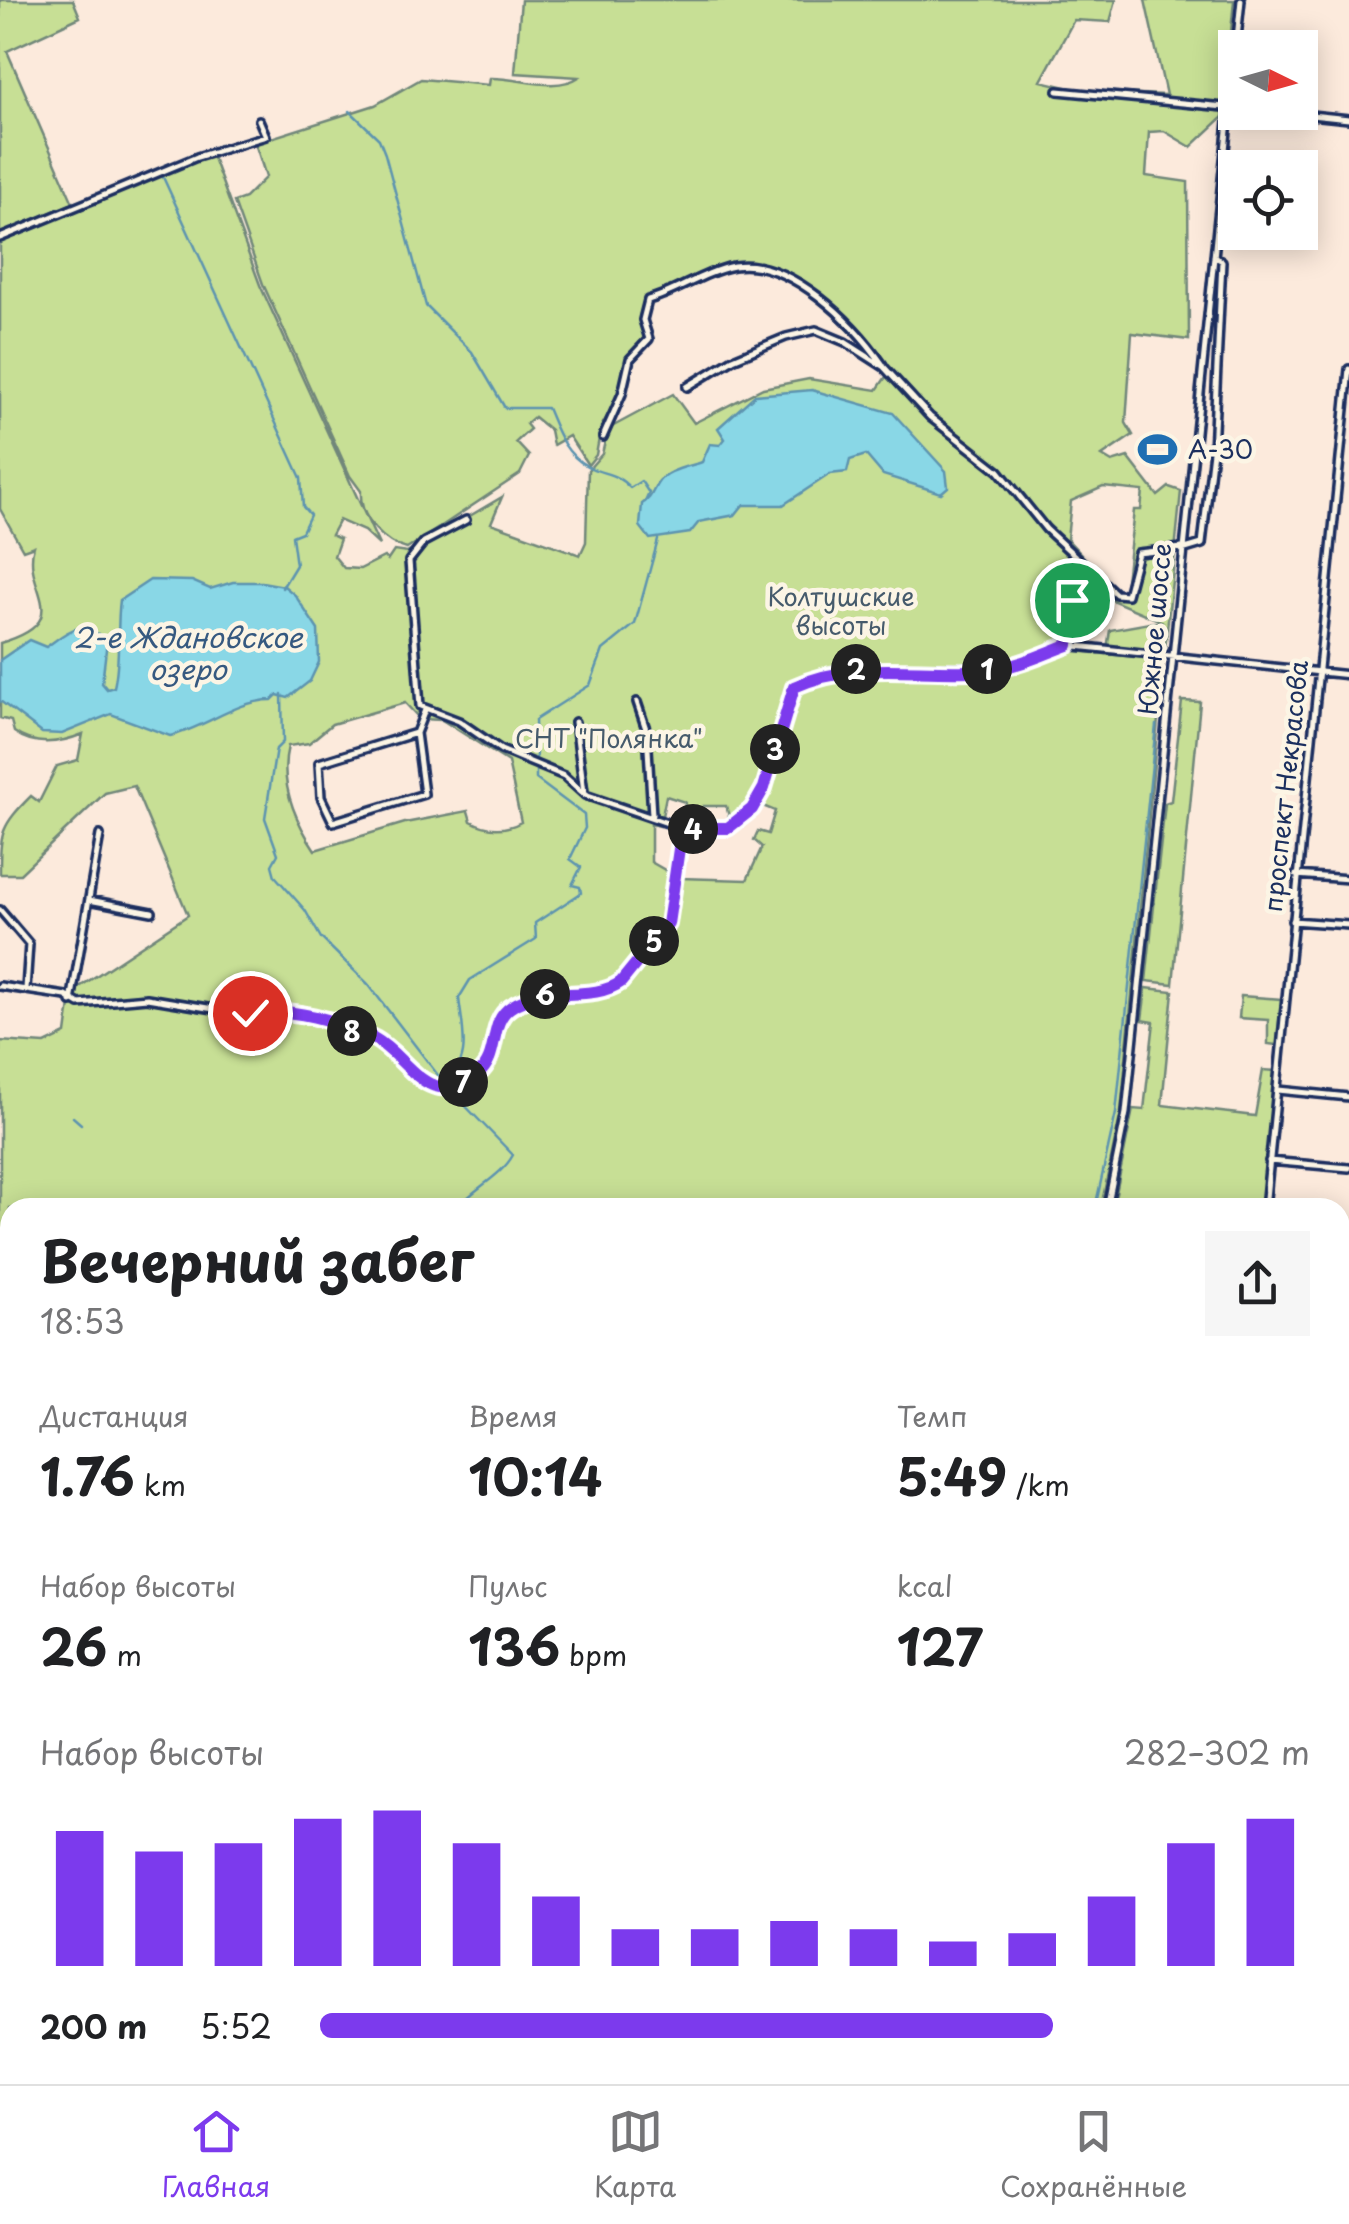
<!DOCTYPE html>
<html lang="ru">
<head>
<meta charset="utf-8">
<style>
	:root { --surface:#fff; --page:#f6f6f6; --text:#202124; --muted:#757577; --line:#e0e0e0; --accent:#7c3aed }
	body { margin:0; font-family:"Playpen Sans",sans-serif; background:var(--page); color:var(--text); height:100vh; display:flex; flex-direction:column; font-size:38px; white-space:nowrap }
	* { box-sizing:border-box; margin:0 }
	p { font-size:32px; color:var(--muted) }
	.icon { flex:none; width:55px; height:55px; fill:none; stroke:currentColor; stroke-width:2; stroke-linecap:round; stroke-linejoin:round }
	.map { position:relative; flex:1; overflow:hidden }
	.side { position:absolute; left:0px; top:1198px; width:1350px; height:888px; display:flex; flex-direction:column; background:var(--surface); border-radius:30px 30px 0 0; box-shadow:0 5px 25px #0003 }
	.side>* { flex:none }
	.needle { width:65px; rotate:95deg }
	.buttons { position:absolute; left:1218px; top:30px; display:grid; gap:20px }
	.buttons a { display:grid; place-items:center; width:100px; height:100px; border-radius:0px; background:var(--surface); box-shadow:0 5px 25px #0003; font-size:50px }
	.pin { position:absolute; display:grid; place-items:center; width:85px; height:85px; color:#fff; margin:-42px; border:5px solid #fff; border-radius:50%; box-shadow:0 2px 10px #0007 }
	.km { position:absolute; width:50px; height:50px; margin:-25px; border-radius:50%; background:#222; color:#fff; font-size:28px; line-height:50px; text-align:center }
	.round { display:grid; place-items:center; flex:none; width:105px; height:105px; border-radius:0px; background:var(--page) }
	.overview { display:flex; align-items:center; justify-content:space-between; height:170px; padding:0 40px }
	h1 { font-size:55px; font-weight:700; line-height:75px }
	.figures { display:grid; grid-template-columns:repeat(3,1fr); gap:15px; height:170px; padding:10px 40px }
	.figures div { display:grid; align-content:center }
	.figures b { font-size:50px; font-weight:700 }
	.figures small { font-size:28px; font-weight:400 }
	.figures p { font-size:28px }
	.chart { height:280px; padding:20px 40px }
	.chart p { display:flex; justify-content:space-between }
	.chart svg { width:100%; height:180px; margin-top:10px; stroke:var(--accent); stroke-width:6 }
	ul { padding:0 40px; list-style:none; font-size:32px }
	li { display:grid; grid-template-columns:160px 120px 1fr; align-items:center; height:75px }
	li i { height:25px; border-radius:12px; background:var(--accent) }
	.menu { display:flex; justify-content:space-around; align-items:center; height:140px; border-top:2px solid var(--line); background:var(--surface); font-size:28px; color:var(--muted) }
	.menu a { display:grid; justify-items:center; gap:5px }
	.menu .on { color:var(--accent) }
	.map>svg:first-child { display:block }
</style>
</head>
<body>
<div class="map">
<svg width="1349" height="2084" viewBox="0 0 1349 2084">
	<rect width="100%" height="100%" fill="#fceadc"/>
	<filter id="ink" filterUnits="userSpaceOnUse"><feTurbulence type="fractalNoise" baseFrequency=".01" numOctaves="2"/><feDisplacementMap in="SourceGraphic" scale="20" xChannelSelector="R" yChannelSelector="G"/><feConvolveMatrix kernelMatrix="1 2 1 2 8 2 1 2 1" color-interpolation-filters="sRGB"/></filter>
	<g filter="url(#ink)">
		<path fill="#c7df95" stroke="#71877a" stroke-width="2.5" fill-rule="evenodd" d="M0 0H73L80 17 7 51 73 203 0 234Z
			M521 0H1116L1110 22 1074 20 1041 81 1087 92 1166 95 1145 0H1234L1223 117 1191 147 1164 131 1149 132 1146 176 1188 182 1189 340 1132 333 1126 423 1133 435 1102 456 1112 462 1128 457 1158 496 1169 487 1181 491 1165 650 1156 654 1107 649 1110 630 1161 621 1098 594 1077 635 1054 649 1158 659 1163 666 1121 1112 1101 1207 10 1208V1965L0 1969V1041L45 1044 66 1034 71 997 78 988 188 915 134 786 105 793 20 874H0C0 832 1 826 31 796L39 802 57 766 78 760 83 734C61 743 36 748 14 732L11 721 0 718V643C79 620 21 589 34 546L23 550 0 509V241L212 155 260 285 379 545 364 531 339 520 331 535 340 539 334 556 344 568 360 569 384 557 388 560 394 551 407 553 502 497 491 523 580 555 586 542 588 470 602 454 608 429 673 394 694 423 763 388 809 379 877 390 890 371C856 330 803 263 744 264 712 264 672 286 644 301L640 314 645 340 624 364 619 396 601 427 596 455 588 465 569 436 553 445 550 430 534 417 526 424 530 429 516 442 529 456 520 474 407 549C386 544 359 520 361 491L350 476 263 284 234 202 245 198 266 177 255 143 375 105 421 79 489 85 490 78C517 77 556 93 579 77L515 73ZM1103 487 1143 491 1141 510H1134L1125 591H1116L1067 539 1071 501ZM405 703 420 719 442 720 508 762 521 822C505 831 487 830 471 821L468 811 405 823 315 850C295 820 279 782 288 746L309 743 332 724ZM666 796 685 802 682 823 701 827 703 806H726L731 823H744L763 806 775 811 768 834 758 831 754 840 762 847 747 880 679 878 651 862V824L660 826Z
			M1182 701 1200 702 1173 984 1146 981 1165 803 1171 801Z
			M1146 988 1173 991 1162 1105 1255 1116 1263 1070 1276 1071 1262 1207 1113 1208 1133 1109 1144 1110 1154 1022 1142 1020Z
			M1241 996 1281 999 1277 1045 1268 1044V1020L1239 1018Z
			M1340 1424 1349 1425V1578L1340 1581Z
			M1349 1601V1773H1340V1603Z
			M1349 1938V2084H1181L1190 2075H1340V1949Z
			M100 2075H336L327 2084H103Z
			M369 2075H533L541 2084H360Z"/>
		<path fill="#89d7e6" stroke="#5d94b0" stroke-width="2.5" d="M812 390 893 413 946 471 948 487 941 493 883 475 866 455 850 460 847 472 830 474 783 505H743L735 515 699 522 690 533 650 539 640 526 642 504C652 497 651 494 657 484 665 470 688 467 702 462L710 444 720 445 725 439 718 428 755 395Z
			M150 580 192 581 210 589 233 582H262L284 586 295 595 318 630 319 662 310 681 288 698 277 695 272 700C237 700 205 728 170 736L111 714 62 734 42 733 0 701V660L29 640 46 647C68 632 81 616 107 641L102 683 107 689 114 687C121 657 116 630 120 600Z"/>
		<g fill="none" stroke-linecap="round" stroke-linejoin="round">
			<path stroke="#5d94b0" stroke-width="2.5" d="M350 111 379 139 385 154 426 306 472 352 505 408H547C556 428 563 453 587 466 603 475 616 472 630 488L641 481 649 493 645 502
				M163 177 301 478 303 507 310 515 302 532 292 536 296 565 282 588
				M282 694 283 742 276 749 265 818 278 854 272 865 275 876 305 910 321 938 368 984 444 1083
				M536 759 535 720 590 685 603 650 635 624 658 540
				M443 1083C474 1062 462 1029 459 998L470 980 536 939 535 923 581 893 580 887 572 885 581 867 570 859 585 828 584 815 536 779V768
				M449 1089 513 1155C501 1177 474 1188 457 1208
				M73 1117 81 1124
				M1095 1208 1116 1113 1156 725
				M1340 1345 1349 1376
				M1340 1595 1349 1593
				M117 2075 131 2084
				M204 2075 216 2084
				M255 2075 267 2084
				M303 2075 316 2084
				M12 2076 29 2084
				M323 2084 332 2075
				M713 2084 722 2075
				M1073 2084 1082 2075"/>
			<defs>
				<path id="minor" d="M1236 48 1241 0
					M1058 91 1235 108
					M1282 112 1349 119
					M0 238 197 157 266 136 259 120
					M687 387 733 359 786 337 816 330 845 342 884 367 930 417 999 471 1046 529 1116 594 1127 595 1138 553 1182 548
					M603 437 622 394 630 359 649 339 643 320 648 300C677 292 703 272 734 266 789 257 854 323 883 365
					M466 520 424 542 409 561 420 706 459 721 501 750 564 776 585 795 682 828 710 831 736 823 759 798 794 687 834 671 863 668H999L1067 645 1349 675
					M1182 550 1202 544 1213 451 1222 261 1214 256
					M1067 644 1080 562
					M637 702 647 732 652 815
					M575 722 584 792
					M416 733 424 794 333 822 321 797 319 763 416 733 425 710
					M1296 875 1349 879
					M89 900 152 912
					M0 910 29 944 26 989
					M1292 921 1349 925
					M0 986 66 996 79 1004 147 998 238 1013 311 1015 379 1041 419 1079 444 1087 480 1073 493 1052 497 1028 508 1009 544 995 611 988 621 981 668 924 682 828
					M71 1002 100 835
					M1278 1090 1349 1097
					M1269 1161 1349 1168
					M1107 1208 1126 1113 1235 53
					M1265 1208 1349 369
					M1340 1232 1349 1233
					M1340 1295 1349 1296
					M1340 1775H1349
					M6 1863 10 1870
					M0 1998 10 2002
					M0 2058 10 2052
					M896 2075 904 2084
					M988 2075 992 2084
					M335 2084 344 2075
					M431 2084 439 2075
					M535 2084 544 2075
					M652 2084 661 2075
					M756 2084 768 2075
					M860 2084 865 2075
					M913 2084H938
					M946 2084 952 2075
					M1033 2084 1037 2075
					M1126 2084 1127 2075"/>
			</defs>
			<use href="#minor" stroke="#1b2f5e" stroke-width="12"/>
			<use href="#minor" stroke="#fcf5e5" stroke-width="5"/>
		</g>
	</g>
	<g fill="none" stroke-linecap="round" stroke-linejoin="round" filter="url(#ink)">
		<defs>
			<path id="route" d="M250 1013C290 1007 339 1020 375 1039 409 1058 428 1113 478 1074 500 1057 488 1022 511 1007 543 985 592 1003 621 982L668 924 682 828H728L752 809 764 788 794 687C862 656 930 679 1001 668 1024 664 1046 653 1068 645L1072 600"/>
		</defs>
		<use href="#route" stroke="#fff" stroke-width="20"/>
		<use href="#route" stroke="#7c3aed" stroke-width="12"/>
	</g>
	<defs>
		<symbol id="stadium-bare" viewBox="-9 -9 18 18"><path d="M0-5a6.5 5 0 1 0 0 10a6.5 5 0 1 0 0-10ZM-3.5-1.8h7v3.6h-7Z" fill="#1f6fb2" stroke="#fcf5e5" stroke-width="2.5" paint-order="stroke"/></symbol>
	</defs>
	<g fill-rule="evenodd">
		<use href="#stadium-bare" x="1130" y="422" width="55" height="55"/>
	</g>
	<g text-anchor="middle" stroke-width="9" stroke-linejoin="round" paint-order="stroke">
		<g font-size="25" fill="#1b2f5e" stroke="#fcf5e5" text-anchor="start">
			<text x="1188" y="459">А-30</text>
		</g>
		<g font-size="25" fill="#465b6c" stroke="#fcf5e5">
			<text x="841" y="606">Колтушские<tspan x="841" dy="29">высоты</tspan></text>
			<text x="609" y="748">СНТ "Полянка"</text>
		</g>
		<g font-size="25" fill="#1b2f5e" stroke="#fcf5e5">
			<text transform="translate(1155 629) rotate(-85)" y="9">Южное шоссе</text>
			<text transform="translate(1286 786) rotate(-84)" y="9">проспект Некрасова</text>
		</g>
		<g font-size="28" font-style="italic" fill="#365980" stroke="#fcf5e5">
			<text x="188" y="648">2-е Ждановское<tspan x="188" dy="32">озеро</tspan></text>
		</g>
	</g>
</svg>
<div class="buttons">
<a><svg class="needle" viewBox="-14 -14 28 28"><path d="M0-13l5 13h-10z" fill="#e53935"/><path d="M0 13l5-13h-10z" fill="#757577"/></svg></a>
<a><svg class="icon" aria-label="locate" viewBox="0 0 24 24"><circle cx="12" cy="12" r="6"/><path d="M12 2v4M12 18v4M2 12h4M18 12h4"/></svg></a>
</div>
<div class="pin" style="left:1072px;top:600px;background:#1e9e55"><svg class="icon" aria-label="arrive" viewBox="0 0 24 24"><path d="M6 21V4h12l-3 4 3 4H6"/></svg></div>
<div class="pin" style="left:250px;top:1013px;background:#d93025"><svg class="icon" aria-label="check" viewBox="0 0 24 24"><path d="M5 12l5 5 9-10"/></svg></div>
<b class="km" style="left:987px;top:669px">1</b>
<b class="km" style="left:856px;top:669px">2</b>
<b class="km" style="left:775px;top:749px">3</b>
<b class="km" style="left:693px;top:829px">4</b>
<b class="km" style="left:654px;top:941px">5</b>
<b class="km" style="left:545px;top:994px">6</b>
<b class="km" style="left:463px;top:1082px">7</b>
<b class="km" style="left:352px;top:1031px">8</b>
<section class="side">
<div class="overview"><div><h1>Вечерний забег</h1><p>18:53</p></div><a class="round"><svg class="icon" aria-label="share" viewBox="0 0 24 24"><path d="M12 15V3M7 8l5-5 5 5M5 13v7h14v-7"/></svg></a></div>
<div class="figures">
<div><p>Дистанция</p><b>1.76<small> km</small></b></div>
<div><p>Время</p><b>10:14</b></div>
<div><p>Темп</p><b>5:49<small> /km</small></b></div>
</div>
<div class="figures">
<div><p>Набор высоты</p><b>26<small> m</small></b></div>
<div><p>Пульс</p><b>136<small> bpm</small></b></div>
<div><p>kcal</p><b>127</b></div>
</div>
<div class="chart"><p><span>Набор высоты</span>282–302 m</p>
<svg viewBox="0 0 160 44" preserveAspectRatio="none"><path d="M5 44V11M15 44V16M25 44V14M35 44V8M45 44V6M55 44V14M65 44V27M75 44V35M85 44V35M95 44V33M105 44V35M115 44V38M125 44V36M135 44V27M145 44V14M155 44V8"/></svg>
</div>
<ul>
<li><b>200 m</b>5:52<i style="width:74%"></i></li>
</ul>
</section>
</div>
<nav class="menu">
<a class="on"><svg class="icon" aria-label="home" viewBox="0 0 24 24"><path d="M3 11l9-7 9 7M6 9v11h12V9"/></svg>Главная</a>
<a><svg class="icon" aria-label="map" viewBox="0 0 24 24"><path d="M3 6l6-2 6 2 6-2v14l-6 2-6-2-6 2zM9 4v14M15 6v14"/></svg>Карта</a>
<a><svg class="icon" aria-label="saved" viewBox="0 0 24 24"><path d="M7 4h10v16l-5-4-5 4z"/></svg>Сохранённые</a>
</nav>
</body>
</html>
